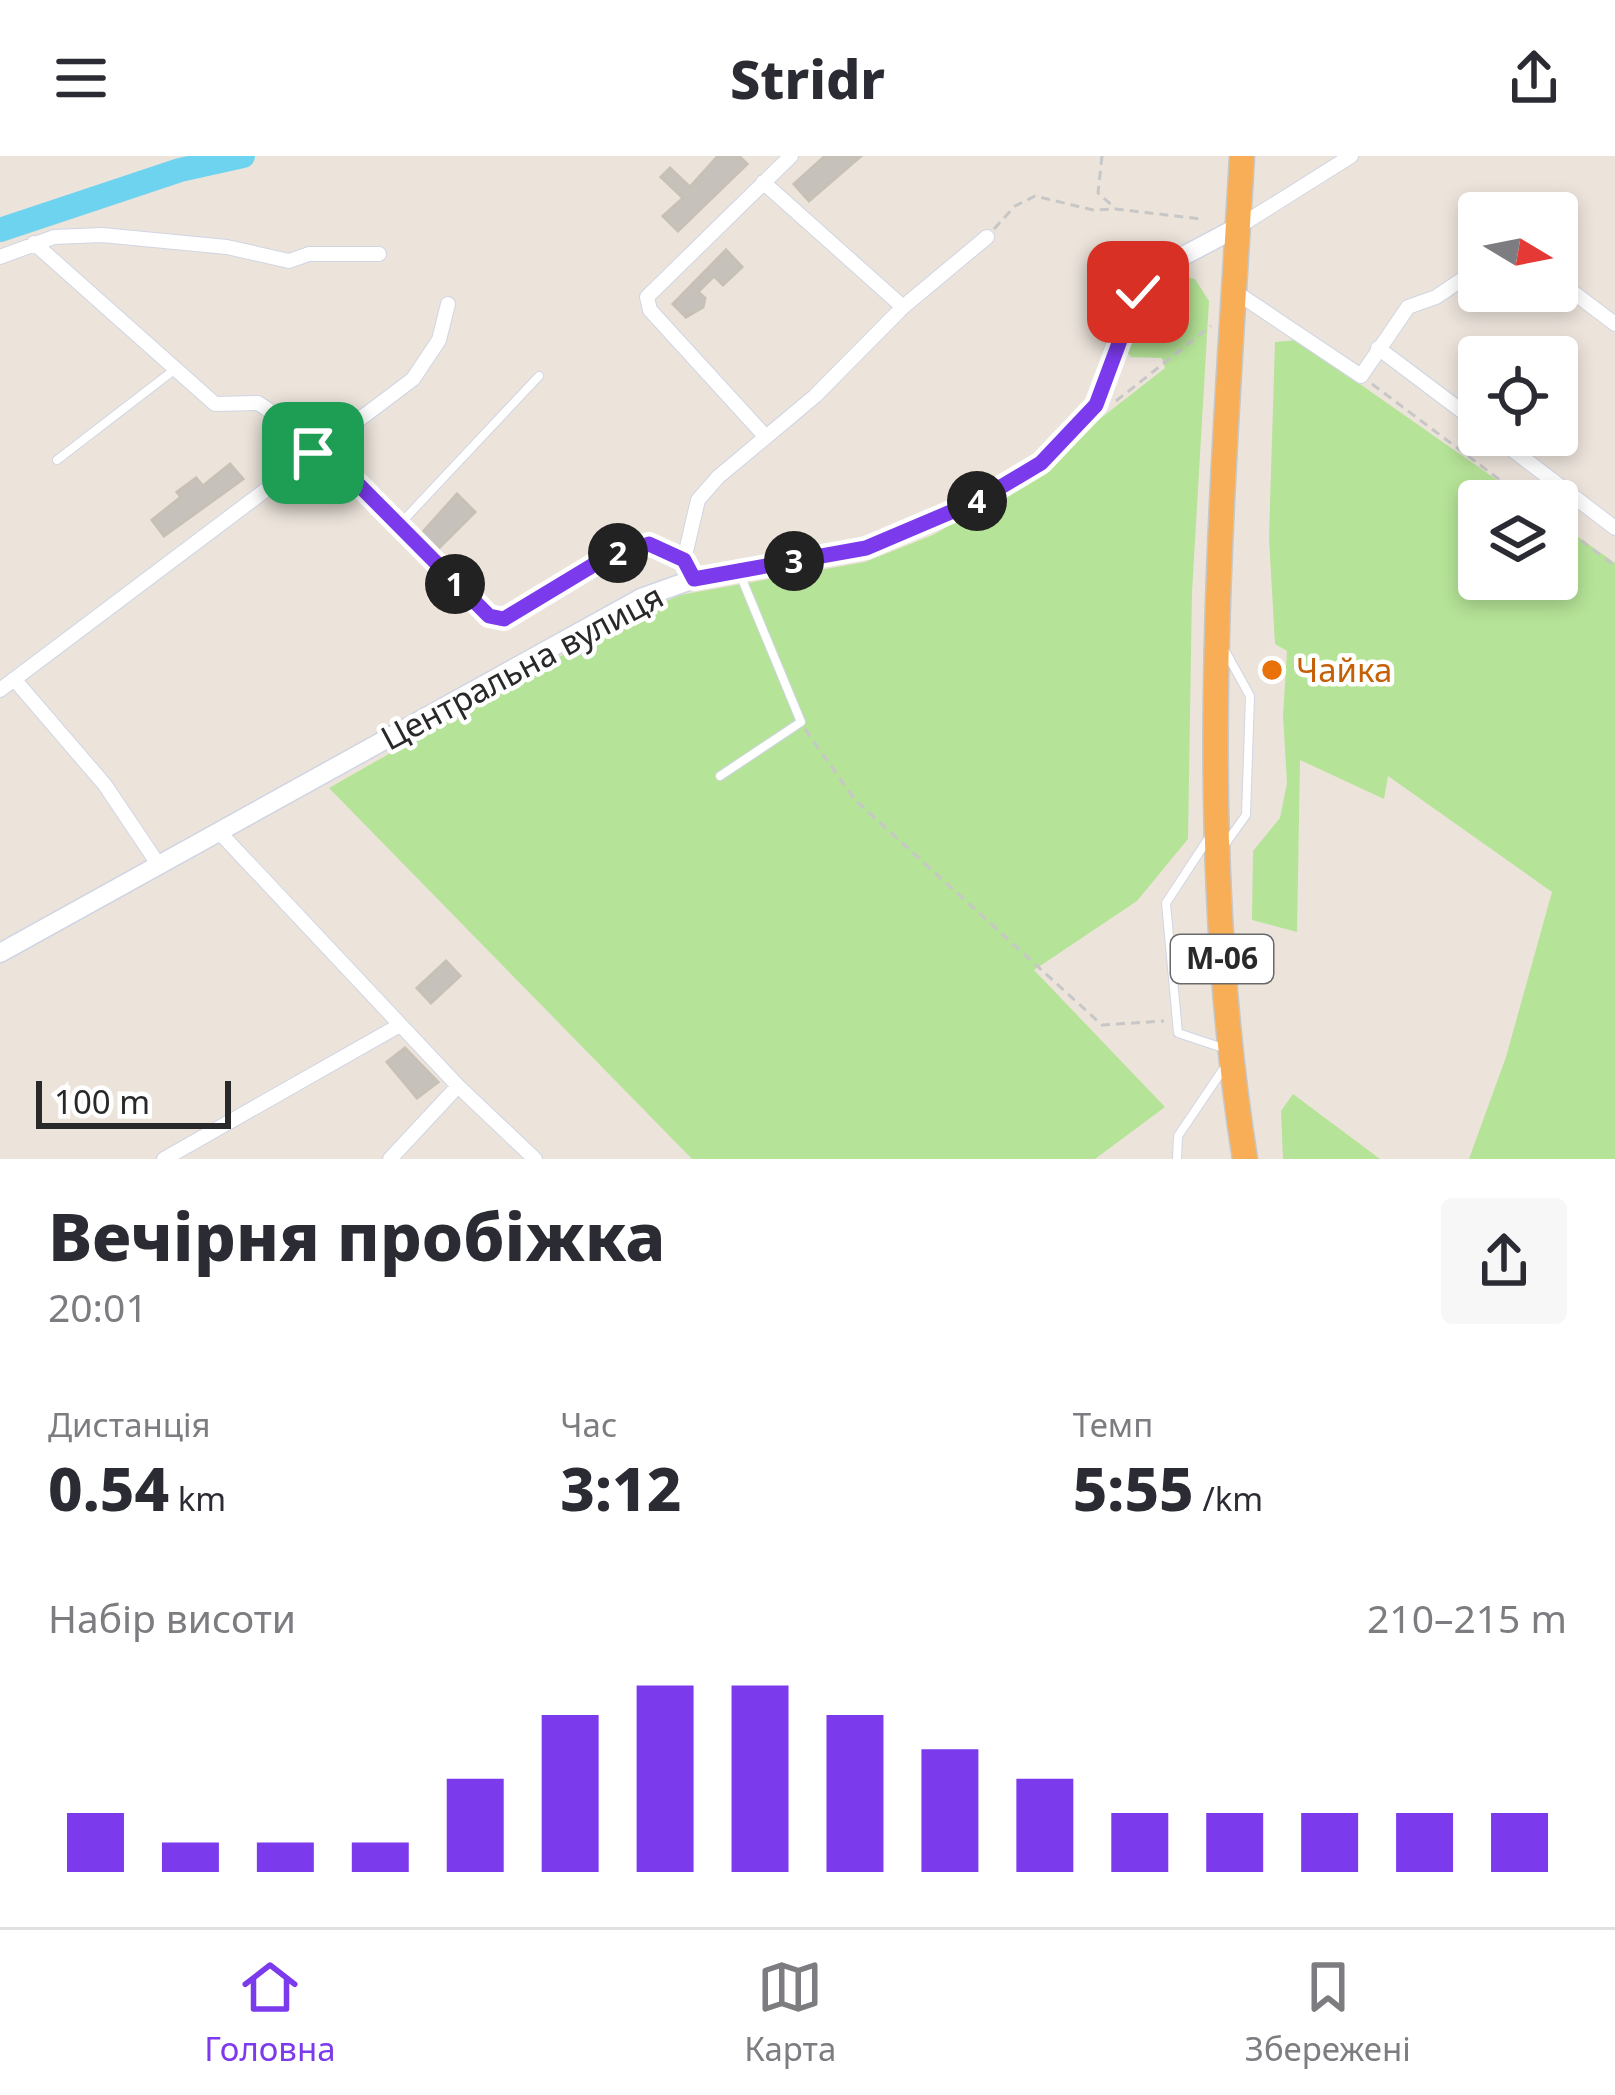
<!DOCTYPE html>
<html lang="uk">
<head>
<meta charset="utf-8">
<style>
	:root { --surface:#fff; --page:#f7f7f7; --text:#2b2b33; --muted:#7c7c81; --line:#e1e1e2; --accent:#7c3aed }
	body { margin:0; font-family:"Noto Sans",sans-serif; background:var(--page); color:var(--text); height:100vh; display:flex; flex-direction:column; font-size:45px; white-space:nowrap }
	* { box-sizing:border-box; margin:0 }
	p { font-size:39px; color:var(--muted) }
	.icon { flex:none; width:66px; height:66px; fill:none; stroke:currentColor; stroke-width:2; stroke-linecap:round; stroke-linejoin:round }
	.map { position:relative; height:1003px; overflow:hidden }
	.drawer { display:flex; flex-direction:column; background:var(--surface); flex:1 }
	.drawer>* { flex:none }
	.needle { width:78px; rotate:100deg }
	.tools { position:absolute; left:1458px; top:36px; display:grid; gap:24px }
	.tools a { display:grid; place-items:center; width:120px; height:120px; border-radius:12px; background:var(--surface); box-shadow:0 6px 18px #0003; font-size:60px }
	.scale { position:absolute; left:36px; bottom:30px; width:195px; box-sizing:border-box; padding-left:12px; border:6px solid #292929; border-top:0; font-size:33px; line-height:42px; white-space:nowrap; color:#292929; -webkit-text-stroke:9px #fff; paint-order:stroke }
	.pin { position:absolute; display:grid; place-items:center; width:102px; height:102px; color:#fff; margin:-51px; border-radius:24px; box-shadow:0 6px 18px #0006 }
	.km { position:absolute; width:60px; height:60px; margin:-30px; border-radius:50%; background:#222; color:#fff; font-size:33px; line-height:60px; text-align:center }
	.round { display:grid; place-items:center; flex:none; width:126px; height:126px; border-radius:12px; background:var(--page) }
	.head { display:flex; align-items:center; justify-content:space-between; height:204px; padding:0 48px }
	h1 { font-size:66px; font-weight:800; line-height:90px }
	.stats { display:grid; grid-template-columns:repeat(3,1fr); gap:18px; height:204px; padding:12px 48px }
	.stats div { display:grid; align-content:center }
	.stats b { font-size:60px; font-weight:800 }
	.stats small { font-size:33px; font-weight:400 }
	.stats p { font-size:33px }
	.chart { height:336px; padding:24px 48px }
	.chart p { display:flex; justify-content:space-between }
	.chart svg { width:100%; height:216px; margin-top:12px; stroke:var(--accent); stroke-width:6 }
	header { display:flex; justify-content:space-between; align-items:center; height:156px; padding:0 48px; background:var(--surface); font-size:54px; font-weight:800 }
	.dock { display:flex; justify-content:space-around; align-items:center; height:168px; border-top:3px solid var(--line); background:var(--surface); font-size:33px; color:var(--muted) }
	.dock a { display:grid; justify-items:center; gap:6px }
	.dock .on { color:var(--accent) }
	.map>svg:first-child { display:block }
</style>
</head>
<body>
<header><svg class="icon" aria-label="menu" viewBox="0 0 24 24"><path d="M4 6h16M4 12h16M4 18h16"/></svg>Stridr<svg class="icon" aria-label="share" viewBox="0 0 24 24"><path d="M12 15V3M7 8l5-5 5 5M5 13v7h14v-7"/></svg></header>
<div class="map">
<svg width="1615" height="1003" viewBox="0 0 1615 1003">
	<rect width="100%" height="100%" fill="#ece4db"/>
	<path fill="#b5e397" d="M1169 117 1195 123 1209 145 1192 436 1188 683 1137 745 1034 814 1165 951 1095 1003H692L329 632 631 460 680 439 865 406 933 379 1054 309 1101 262 1165 212 1162 202 1131 201 1125 194 1141 144Z
		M1297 184 1527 345H1479V423H1557V366L1615 407V1003H1469L1506 901 1552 736 1388 620 1384 643 1300 604 1297 776 1252 764 1253 695 1280 662 1287 627 1283 560 1287 495 1275 488 1269 382 1275 186Z
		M1293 938 1380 1003H1283L1281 955Z"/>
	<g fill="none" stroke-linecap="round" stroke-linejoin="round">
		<path stroke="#6dd3ef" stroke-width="24" d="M0 74 180 14 243 0"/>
	</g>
	<path fill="#c7c1bb" stroke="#c7c0b5" stroke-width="3" d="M718 0H739L747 8 678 75 663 60 683 42 661 21 670 12 690 31Z
		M825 0H861L809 45 794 28Z
		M726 94 742 111 723 129 714 120 698 136 705 142 703 151 686 161 673 148Z
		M230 308 243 323 164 380 152 364 181 341 177 336 196 322 203 330Z
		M457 338 475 356 438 393 422 377Z
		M446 805 460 820 431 847 417 832Z
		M405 892 438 926 417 942 387 906Z"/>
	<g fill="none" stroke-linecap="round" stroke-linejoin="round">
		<defs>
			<path id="service" d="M57 304 174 214
				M399 369 539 220
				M1224 493 1250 540 1246 659 1226 687
				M720 620 801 566 739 416
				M1210 680 1166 747 1178 877 1226 893
				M1177 1003 1178 980 1226 909"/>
			<path id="minor" d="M763 26 903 151
				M1238 71 1351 0
				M34 87 215 248 258 247 267 253 313 297 352 323 489 460C555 471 640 324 694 423
				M0 101 54 81 102 79 227 91 289 105 309 98H379
				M1557 124 1615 168
				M1234 135 1361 220 1408 151 1436 141 1479 112
				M1378 192 1479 268
				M1493 279 1615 372
				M765 280 650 154 647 141 791 0
				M684 404 698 344 718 321 815 240 903 151 987 81
				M14 523 105 629 158 708
				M0 534 413 223 439 184 448 148
				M221 678 458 930 535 1003
				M164 1003 400 869
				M390 1003 458 930"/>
			<path id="tertiary" d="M0 797 641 442 694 423 866 392 979 344 1041 307 1097 249 1125 159 1155 115 1238 71"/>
			<path id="trunk" d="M1242 0C1223 334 1192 671 1245 1003"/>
		</defs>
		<use href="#service" stroke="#d0d5e3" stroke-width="10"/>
		<use href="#minor" stroke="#d0d5e3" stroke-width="16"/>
		<use href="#tertiary" stroke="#d0d5e3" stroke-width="21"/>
		<use href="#trunk" stroke="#c7c7c7" stroke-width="27"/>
		<path stroke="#c7c7c7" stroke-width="3" stroke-dasharray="9 6" stroke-linecap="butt" d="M1102 0 1098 37 1116 53 1201 63
			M994 73 1015 50 1035 40 1093 54 1116 53
			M1372 228 1528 345
			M1116 245 1211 170
			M1557 366 1615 410
			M805 573 855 644 1102 869 1164 865"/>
		<use href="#service" stroke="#fff" stroke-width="8"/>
		<use href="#minor" stroke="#fff" stroke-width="14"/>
		<use href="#tertiary" stroke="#fff" stroke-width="18"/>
		<use href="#trunk" stroke="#f8ae56" stroke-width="24"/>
	</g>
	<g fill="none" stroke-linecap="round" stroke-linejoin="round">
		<defs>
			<path id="route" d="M313 297 352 322 489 460 504 463 595 408 649 388 684 404 694 423 866 392 979 344 1041 307 1096 249 1138 136"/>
		</defs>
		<use href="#route" stroke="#fff" stroke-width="24"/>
		<use href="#route" stroke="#7c3aed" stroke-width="15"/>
	</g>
	<circle fill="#e8710a" stroke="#fff" stroke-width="4.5" cx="1272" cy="514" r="12"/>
	<g text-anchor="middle" stroke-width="9" stroke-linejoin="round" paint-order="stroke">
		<rect fill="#fff" stroke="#696969" stroke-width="3" x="1171" y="779" width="102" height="48" rx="9"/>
		<g font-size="30" font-weight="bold" fill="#292929">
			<text x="1222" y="813">М-06</text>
		</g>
		<g font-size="33" fill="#292929" stroke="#fff">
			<text transform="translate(522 511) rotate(-28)" y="12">Центральна вулиця</text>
		</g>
		<g font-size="33" fill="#c56008" stroke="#fff" text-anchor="start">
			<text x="1296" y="526">Чайка</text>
		</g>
	</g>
</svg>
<div class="tools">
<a><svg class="needle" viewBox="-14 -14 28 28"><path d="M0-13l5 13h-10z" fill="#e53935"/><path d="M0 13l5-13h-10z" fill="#7c7c81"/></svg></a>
<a><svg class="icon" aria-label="locate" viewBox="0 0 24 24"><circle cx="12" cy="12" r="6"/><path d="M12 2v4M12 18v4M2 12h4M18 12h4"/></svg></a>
<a><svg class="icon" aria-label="layers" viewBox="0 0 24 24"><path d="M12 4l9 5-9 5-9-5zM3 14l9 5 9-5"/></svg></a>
</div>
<div class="scale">100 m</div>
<div class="pin" style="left:313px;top:297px;background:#1e9e55"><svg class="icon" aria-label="arrive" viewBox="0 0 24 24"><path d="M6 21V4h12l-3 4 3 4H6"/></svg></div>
<div class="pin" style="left:1138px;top:136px;background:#d93025"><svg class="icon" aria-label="check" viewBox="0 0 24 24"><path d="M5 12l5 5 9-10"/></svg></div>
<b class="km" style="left:455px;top:428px">1</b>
<b class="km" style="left:618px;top:397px">2</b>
<b class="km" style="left:794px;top:405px">3</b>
<b class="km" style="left:977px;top:345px">4</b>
</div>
<section class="drawer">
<div class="head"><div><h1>Вечірня пробіжка</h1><p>20:01</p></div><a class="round"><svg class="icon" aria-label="share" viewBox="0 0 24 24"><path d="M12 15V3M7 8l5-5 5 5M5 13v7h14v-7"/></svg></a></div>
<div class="stats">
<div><p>Дистанція</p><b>0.54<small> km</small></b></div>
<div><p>Час</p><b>3:12</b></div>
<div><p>Темп</p><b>5:55<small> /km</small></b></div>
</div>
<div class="chart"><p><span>Набір висоти</span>210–215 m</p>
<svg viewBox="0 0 160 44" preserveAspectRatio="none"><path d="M5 44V32M15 44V38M25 44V38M35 44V38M45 44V25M55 44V12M65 44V6M75 44V6M85 44V12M95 44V19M105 44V25M115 44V32M125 44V32M135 44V32M145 44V32M155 44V32"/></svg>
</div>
</section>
<nav class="dock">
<a class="on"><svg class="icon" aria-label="home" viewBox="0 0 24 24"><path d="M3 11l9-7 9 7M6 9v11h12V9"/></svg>Головна</a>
<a><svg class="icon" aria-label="map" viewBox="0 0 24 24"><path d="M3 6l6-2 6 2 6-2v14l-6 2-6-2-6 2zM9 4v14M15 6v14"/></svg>Карта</a>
<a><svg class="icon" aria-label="saved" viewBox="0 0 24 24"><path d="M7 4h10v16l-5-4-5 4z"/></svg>Збережені</a>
</nav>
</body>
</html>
